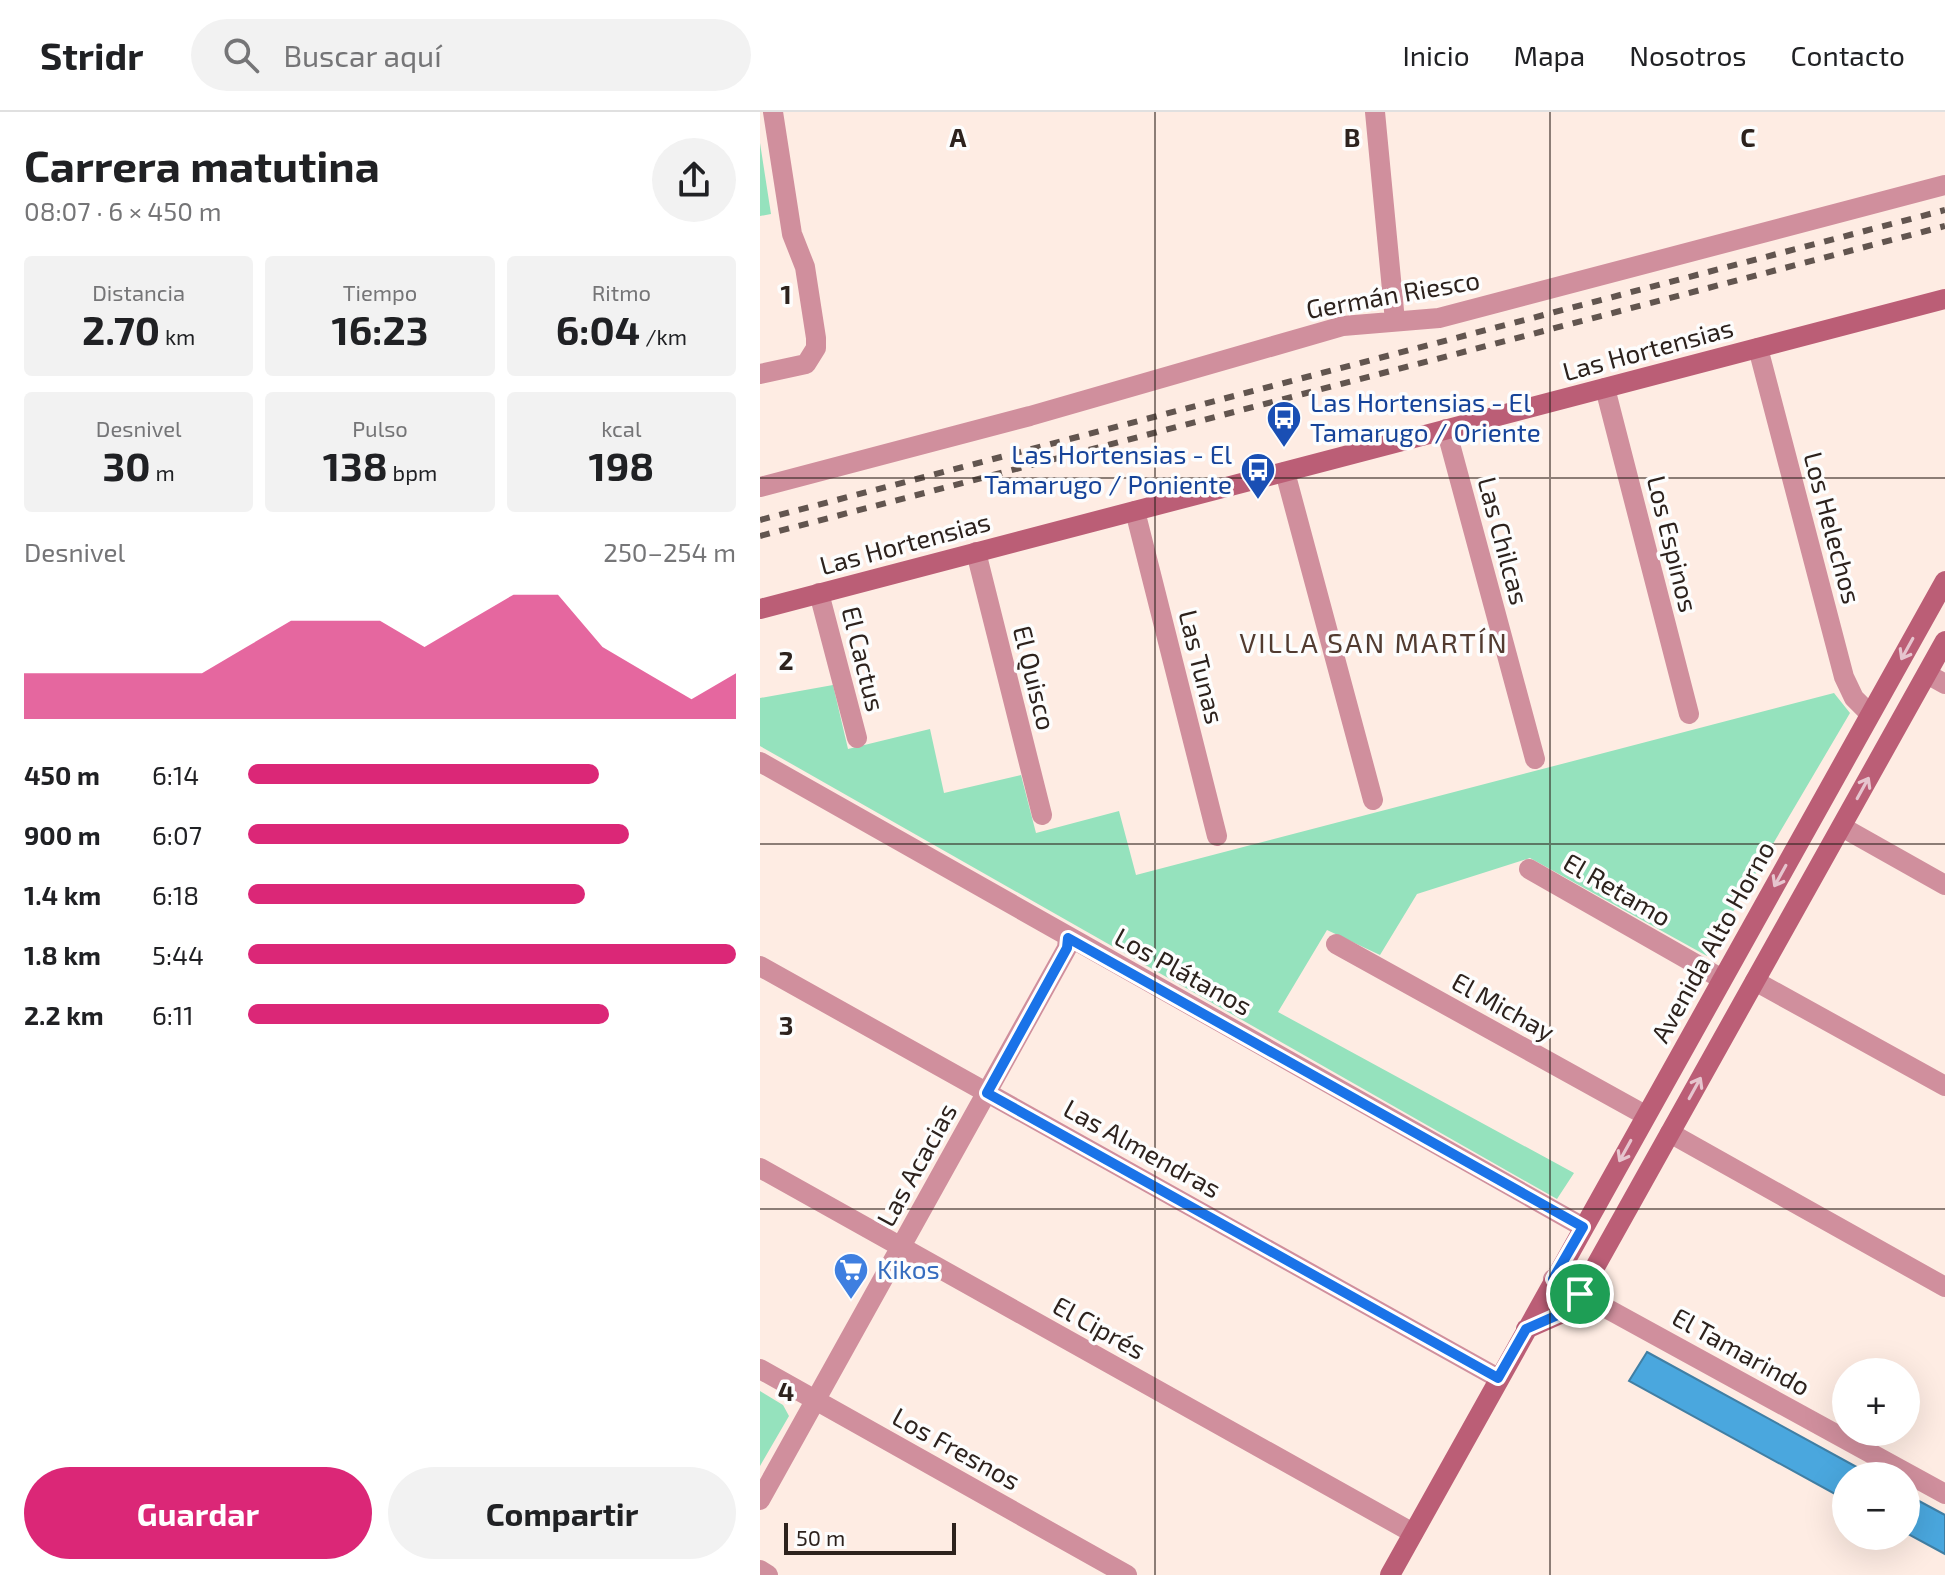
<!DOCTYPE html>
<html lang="es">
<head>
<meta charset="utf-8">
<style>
	:root { --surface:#fff; --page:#f2f2f2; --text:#202124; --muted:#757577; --line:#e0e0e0; --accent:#db2777 }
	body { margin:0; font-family:"Exo 2",sans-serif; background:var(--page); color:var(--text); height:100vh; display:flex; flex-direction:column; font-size:30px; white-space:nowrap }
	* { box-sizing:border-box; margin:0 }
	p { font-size:26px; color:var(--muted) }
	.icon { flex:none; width:44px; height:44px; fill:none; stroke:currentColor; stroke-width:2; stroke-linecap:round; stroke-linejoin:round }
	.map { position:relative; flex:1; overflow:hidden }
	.panel { display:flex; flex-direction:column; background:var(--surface); width:760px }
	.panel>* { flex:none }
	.fabs { position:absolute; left:1072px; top:1246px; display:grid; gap:16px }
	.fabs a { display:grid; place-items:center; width:88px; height:88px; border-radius:50%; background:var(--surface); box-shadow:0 8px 32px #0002; font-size:40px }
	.scale { position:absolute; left:24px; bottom:20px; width:172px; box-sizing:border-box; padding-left:8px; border:4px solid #2d221d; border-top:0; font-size:22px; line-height:28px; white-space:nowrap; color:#2d221d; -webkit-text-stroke:6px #fdfdfd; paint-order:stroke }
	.pin { position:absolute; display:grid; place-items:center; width:68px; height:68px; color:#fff; margin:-34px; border:4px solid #fff; border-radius:50%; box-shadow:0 2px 8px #0007 }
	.round { display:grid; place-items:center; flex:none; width:84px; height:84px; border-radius:42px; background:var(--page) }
	.overview { display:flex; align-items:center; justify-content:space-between; height:136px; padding:0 24px }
	h1 { font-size:44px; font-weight:700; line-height:60px }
	.metrics { display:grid; grid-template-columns:repeat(3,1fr); gap:12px; height:136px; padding:8px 24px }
	.metrics div { display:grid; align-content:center; border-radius:8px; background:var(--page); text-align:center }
	.metrics b { font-size:40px; font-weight:700 }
	.metrics small { font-size:22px; font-weight:400 }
	.metrics p { font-size:22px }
	.chart { height:224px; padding:16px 24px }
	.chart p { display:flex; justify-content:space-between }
	.chart svg { width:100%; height:144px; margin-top:8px; fill:var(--accent); opacity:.7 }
	.button { display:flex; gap:16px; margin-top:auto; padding:16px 24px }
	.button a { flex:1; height:92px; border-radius:48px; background:var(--accent); color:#fff; font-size:32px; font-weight:700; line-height:92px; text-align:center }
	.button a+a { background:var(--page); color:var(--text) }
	ul { padding:0 24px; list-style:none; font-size:26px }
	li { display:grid; grid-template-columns:128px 96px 1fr; align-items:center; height:60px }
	li i { height:20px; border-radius:10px; background:var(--accent) }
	header { display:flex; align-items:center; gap:48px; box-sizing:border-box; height:112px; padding:0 40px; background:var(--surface); border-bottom:2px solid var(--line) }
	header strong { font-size:38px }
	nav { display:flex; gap:44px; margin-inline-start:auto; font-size:28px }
	.search { width:560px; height:72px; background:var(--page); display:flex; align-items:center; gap:20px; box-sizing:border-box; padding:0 28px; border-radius:44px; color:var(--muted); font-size:30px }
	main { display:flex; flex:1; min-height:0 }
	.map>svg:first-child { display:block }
</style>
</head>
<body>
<header>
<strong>Stridr</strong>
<div class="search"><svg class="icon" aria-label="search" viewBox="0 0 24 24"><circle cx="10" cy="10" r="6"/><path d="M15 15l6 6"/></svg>Buscar aquí</div>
<nav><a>Inicio</a><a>Mapa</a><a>Nosotros</a><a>Contacto</a></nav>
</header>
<main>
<section class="panel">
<div class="overview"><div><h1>Carrera matutina</h1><p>08:07 · 6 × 450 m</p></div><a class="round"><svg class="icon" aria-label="share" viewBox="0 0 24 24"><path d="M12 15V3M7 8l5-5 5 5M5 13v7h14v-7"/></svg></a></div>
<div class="metrics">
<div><p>Distancia</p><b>2.70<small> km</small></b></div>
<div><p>Tiempo</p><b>16:23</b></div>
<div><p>Ritmo</p><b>6:04<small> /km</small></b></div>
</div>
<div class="metrics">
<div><p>Desnivel</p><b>30<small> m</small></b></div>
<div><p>Pulso</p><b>138<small> bpm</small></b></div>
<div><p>kcal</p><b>198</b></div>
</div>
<div class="chart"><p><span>Desnivel</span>250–254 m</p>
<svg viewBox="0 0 160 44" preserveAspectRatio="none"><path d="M0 44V30L10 30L20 30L30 30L40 30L50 22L60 14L70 14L80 14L90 22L100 14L110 6L120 6L130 22L140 30L150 38L160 30V44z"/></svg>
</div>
<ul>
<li><b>450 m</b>6:14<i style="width:72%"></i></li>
<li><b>900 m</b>6:07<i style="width:78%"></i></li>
<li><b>1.4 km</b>6:18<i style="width:69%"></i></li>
<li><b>1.8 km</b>5:44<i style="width:100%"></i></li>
<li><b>2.2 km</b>6:11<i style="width:74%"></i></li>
</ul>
<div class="button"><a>Guardar</a><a>Compartir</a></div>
</section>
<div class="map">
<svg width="1185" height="1463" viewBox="0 0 1185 1463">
	<rect width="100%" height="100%" fill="#feece3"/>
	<path fill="#95e2bd" d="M0 31 11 102 0 104Z
		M73 573 88 637 170 617 184 681 261 663 276 721 359 699 376 763 1074 581 1090 601 947 844 770 746 657 782 620 843 567 818 518 900 814 1061 797 1087 0 634V586Z
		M0 1279 23 1293 29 1304 0 1354Z"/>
	<path fill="#4aa7de" stroke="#417fa4" stroke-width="2" d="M887 1240 1113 1364H1086V1388L869 1269Z
		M1146 1382 1185 1403V1442L1146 1421Z"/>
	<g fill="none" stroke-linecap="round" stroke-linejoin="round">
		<path stroke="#d08f9d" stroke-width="20" d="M615 0 635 209
			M998 236 1084 565 1094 586 1110 602
			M0 262 46 252 56 236V226L45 155 32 122 13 0
			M845 276 929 602
			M686 317 775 647
			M525 360 613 688
			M0 375 270 304 583 214 679 206 1185 73
			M375 399 457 724
			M216 440 282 703
			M59 481 97 626
			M1167 562 1185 572
			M0 650 823 1115
			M1082 715 1185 773
			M769 757 962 867
			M576 832 885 1003
			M0 854 738 1266
			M995 869 1185 974
			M910 1021 1185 1175
			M0 1056 653 1421
			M793 1167 1185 1382
			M0 1257 367 1463
			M0 1388 307 836 308 826
			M0 1458 8 1463"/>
		<path stroke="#bb5e76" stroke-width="20" d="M0 497 1185 187
			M766 1217 800 1202 820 1182 1185 529
			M630 1463 1185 469"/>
		<path stroke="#62554f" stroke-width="6" stroke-dasharray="10 10" stroke-linecap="butt" d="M0 408 1185 98
			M0 424 1185 114"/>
	</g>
	<defs><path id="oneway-shaft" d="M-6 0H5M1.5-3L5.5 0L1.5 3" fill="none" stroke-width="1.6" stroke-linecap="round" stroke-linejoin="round" transform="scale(2)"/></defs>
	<g stroke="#e6c5ce">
		<use href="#oneway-shaft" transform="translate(1147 537) rotate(119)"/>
		<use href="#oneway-shaft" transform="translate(1103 676) rotate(-61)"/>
		<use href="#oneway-shaft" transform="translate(1020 764) rotate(119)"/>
		<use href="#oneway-shaft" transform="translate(935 976) rotate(-61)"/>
		<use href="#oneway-shaft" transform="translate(865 1039) rotate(119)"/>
	</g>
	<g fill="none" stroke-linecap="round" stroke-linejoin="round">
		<defs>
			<path id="route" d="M308 826 823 1115 793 1167 820 1182 800 1202 766 1217 738 1266 227 981 307 836Z"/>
		</defs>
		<use href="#route" stroke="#fff" stroke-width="16"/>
		<use href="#route" stroke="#1a73e8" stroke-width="10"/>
	</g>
	<path fill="none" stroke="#2d221d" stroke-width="2" stroke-opacity="0.55" d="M395 0V1463M790 0V1463M0 366H1185M0 732H1185M0 1097H1185"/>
	<defs>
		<symbol id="bus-pin" viewBox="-11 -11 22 30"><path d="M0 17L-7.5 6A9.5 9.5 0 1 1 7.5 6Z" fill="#1a4fb4" stroke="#fdfdfd"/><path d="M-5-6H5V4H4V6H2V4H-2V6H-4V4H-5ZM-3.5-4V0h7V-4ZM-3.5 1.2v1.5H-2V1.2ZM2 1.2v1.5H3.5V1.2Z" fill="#fff"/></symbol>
		<symbol id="supermarket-pin" viewBox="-11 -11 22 30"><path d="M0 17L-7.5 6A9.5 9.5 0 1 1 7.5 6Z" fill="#3f7fe0" stroke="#fdfdfd"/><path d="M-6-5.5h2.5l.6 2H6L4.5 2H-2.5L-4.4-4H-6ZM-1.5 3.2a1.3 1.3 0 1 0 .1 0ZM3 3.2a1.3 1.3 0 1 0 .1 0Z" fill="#fff"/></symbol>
	</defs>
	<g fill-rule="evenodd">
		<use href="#bus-pin" x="504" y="286" width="40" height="54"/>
		<use href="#bus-pin" x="478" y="338" width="40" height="54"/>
		<use href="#supermarket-pin" x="71" y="1138" width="40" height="54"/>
	</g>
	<g text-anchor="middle" stroke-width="7" stroke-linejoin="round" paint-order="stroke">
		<g font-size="26" fill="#2d221d" stroke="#fdfdfd">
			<text transform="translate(633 183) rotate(-10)" y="9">Germán Riesco</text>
			<text transform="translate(888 238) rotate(-15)" y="9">Las Hortensias</text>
			<text transform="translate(1072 416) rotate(75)" y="9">Los Helechos</text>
			<text transform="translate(743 429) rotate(75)" y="9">Las Chilcas</text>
			<text transform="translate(145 432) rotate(-15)" y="9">Las Hortensias</text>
			<text transform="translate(912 432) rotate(76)" y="9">Los Espinos</text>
			<text transform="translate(103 547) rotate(76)" y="9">El Cactus</text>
			<text transform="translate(441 555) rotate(76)" y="9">Las Tunas</text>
			<text transform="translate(274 566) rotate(76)" y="9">El Quisco</text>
			<text transform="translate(857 778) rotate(30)" y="9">El Retamo</text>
			<text transform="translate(953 830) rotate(-61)" y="9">Avenida Alto Horno</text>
			<text transform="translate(423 860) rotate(29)" y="9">Los Plátanos</text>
			<text transform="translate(743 895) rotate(29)" y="9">El Michay</text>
			<text transform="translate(382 1037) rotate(29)" y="9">Las Almendras</text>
			<text transform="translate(157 1053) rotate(-61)" y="9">Las Acacias</text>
			<text transform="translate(339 1216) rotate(29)" y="9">El Ciprés</text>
			<text transform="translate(981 1240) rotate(29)" y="9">El Tamarindo</text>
			<text transform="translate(196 1337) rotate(29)" y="9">Los Fresnos</text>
		</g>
		<g font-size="26" fill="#164399" stroke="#fdfdfd" text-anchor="start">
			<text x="550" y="300">Las Hortensias - El<tspan x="550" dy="30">Tamarugo / Oriente</tspan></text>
			<text x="472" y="352" text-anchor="end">Las Hortensias - El<tspan x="472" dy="30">Tamarugo / Poniente</tspan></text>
		</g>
		<g font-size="26" fill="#366cbe" stroke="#fdfdfd" text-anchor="start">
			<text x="117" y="1167">Kikos</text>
		</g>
		<g font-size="28" letter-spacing="2" fill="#523b30" stroke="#fdfdfd">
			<text x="614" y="541">VILLA SAN MARTÍN</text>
		</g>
	</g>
	<g font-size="26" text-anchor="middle" font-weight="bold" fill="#2d221d" stroke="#fdfdfd" stroke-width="7" stroke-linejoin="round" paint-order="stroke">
		<text x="198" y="35">A</text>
		<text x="592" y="35">B</text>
		<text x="988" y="35">C</text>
		<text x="26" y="192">1</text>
		<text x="26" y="558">2</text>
		<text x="26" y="923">3</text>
		<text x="26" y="1289">4</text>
	</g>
</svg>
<div class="fabs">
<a>+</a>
<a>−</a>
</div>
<div class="scale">50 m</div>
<div class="pin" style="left:820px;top:1182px;background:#1e9e55"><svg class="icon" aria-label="arrive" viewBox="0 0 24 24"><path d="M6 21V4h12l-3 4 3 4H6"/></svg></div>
</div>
</main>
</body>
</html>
